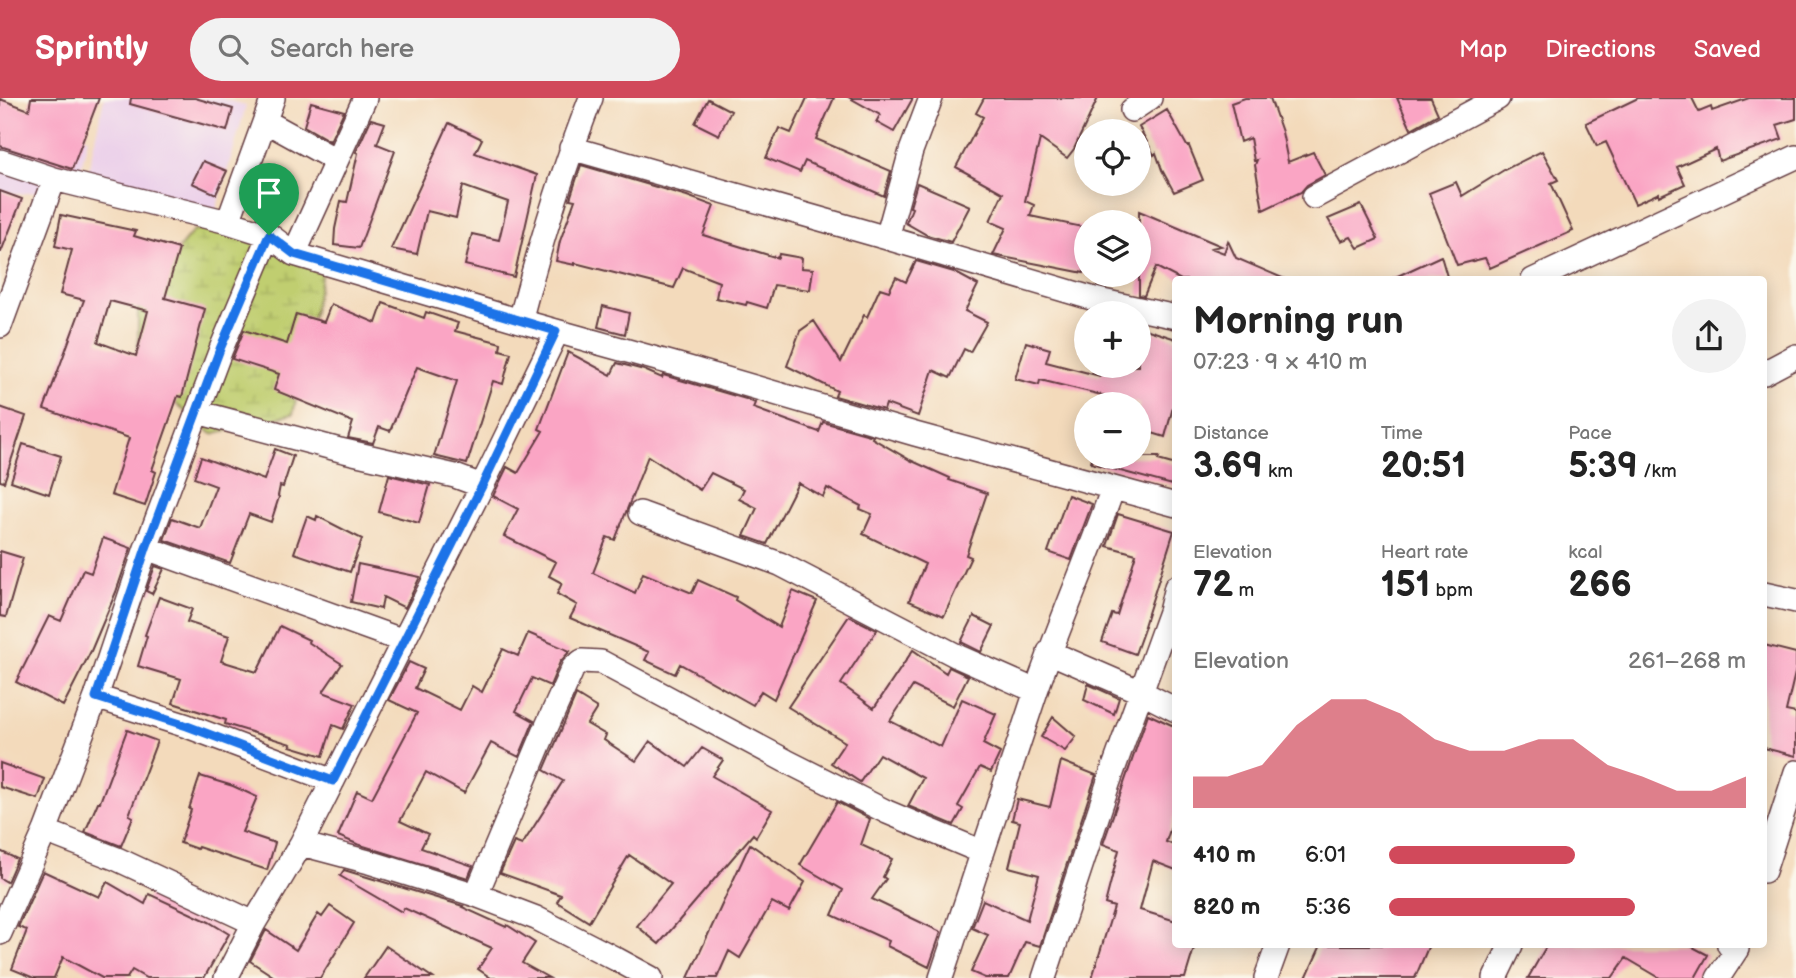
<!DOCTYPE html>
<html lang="en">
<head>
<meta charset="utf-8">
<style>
	:root { --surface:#fff; --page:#f2f2f2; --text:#222; --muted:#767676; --accent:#d1495b }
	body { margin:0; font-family:"Balsamiq Sans",sans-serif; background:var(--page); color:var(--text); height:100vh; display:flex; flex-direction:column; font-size:26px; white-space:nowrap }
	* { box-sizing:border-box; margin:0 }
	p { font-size:23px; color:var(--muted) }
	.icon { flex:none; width:38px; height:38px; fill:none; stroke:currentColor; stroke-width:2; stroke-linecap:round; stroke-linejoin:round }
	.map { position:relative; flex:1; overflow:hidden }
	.sheet { position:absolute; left:1172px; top:178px; width:595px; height:672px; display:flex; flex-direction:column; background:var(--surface); border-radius:7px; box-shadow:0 4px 18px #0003 }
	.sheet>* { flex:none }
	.fabs { position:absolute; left:1074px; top:21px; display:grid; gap:14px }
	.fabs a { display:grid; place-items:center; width:77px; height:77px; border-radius:50%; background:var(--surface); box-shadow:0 4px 18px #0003; font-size:35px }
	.pin { position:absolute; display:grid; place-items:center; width:60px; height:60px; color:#fff; margin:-72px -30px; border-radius:50% 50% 50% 0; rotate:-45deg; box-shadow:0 0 7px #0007 }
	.pin .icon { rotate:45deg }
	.round { display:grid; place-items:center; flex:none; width:74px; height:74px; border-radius:37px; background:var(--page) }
	.overview { display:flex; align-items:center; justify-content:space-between; height:119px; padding:0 21px }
	h1 { font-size:38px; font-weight:700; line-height:52px }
	.metrics { display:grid; grid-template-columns:repeat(3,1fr); gap:10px; height:119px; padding:7px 21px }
	.metrics div { display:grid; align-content:center }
	.metrics b { font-size:35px; font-weight:700 }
	.metrics small { font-size:19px; font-weight:400 }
	.metrics p { font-size:19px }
	.chart { height:196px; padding:14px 21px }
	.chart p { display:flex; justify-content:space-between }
	.chart svg { width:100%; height:126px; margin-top:7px; fill:var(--accent); opacity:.7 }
	ul { padding:0 21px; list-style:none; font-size:23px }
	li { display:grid; grid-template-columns:112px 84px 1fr; align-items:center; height:52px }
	li i { height:18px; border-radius:9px; background:var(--accent) }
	header { display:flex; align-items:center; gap:42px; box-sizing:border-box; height:98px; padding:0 35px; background:var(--accent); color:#fff }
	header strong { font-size:33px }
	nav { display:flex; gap:38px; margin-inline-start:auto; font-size:24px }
	.search { width:490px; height:63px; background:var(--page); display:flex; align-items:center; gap:18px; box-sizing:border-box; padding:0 24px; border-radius:38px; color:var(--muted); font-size:26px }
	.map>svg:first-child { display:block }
</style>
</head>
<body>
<header>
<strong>Sprintly</strong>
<div class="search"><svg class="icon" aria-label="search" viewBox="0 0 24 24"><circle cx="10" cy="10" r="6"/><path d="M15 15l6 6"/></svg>Search here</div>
<nav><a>Map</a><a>Directions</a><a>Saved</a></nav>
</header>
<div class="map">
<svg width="1796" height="880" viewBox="0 0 1796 880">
	<defs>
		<pattern id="wetland-marsh" width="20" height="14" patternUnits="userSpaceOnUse" patternTransform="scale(1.75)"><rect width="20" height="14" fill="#c0ce6f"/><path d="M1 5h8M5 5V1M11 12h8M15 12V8" fill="none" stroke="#a6b060"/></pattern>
	</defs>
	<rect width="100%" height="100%" fill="#fbf7ec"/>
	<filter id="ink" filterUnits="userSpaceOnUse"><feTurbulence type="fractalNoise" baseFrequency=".0143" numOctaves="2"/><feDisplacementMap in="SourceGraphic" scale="14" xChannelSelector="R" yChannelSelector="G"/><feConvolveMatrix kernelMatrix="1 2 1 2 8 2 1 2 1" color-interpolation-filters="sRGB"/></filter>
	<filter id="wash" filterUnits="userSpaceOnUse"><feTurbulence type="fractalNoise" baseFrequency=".00686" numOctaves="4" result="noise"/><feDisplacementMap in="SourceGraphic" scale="28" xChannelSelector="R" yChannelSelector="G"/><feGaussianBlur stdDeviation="1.57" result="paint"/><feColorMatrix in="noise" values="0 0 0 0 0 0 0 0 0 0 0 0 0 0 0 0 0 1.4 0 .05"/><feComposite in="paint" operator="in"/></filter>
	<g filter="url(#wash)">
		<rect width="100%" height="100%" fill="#f3dabb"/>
		<path fill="#ecd1ea" d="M104 0H220L246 8 216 112 87 78Z
			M0 15 88 40 77 88 19 96 0 92Z"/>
		<path fill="url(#wetland-marsh)" stroke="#85764d" stroke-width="2" d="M264 128 323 169 293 316 212 336 138 274V199L194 132Z"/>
		<g id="blocks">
			<path fill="#faa5c4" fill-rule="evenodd" d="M31 0H99L72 71 0 48V1L29 12Z
				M131 0H195L233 11 227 33 130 6Z
				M807 0H834L816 41 891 73 884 98 805 63 800 74 766 60 779 30 791 35Z
				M850 0H913L894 34 876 24 880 17Z
				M984 0H1098L1074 51 1067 60 1040 41 1025 103 1034 107 1030 118 1087 130V159L1084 175 993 157 1006 130 990 123 1003 95 956 69 983 19 976 15Z
				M1245 0H1270L1282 34 1288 64 1313 54 1325 77 1307 87 1301 94 1263 112 1255 67 1257 62 1254 63 1250 40 1240 44 1231 5Z
				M1397 0H1431L1438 16 1411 31Z
				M1638 0H1692L1699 14 1711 9 1712 13 1749 0H1796V21L1777 27 1782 41 1719 63 1716 51 1677 69 1685 86 1659 98V95L1635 106 1606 44 1597 48 1586 25Z
				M708 1 731 13 719 37 695 25Z
				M311 4 344 13 330 43 304 28Z
				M1167 12 1187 48H1189L1203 82 1174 94 1162 72 1156 55 1154 57 1139 29Z
				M371 21 385 25 377 46 395 53 359 150 334 147 335 131 341 103 347 104 358 55 356 54Z
				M449 25 482 41 475 55 537 77 514 179 465 167 472 136 499 142 508 104 463 88 456 120 427 113 417 156 391 151Z
				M1542 53 1558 82 1551 85 1573 133 1490 170 1485 160 1457 167 1429 95 1456 84 1462 98 1504 72Z
				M203 63 227 73 216 96 192 85Z
				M581 67 687 98 714 108 703 137 778 160 779 156 802 160 801 170 813 171 810 192 774 187 767 210 747 204 746 207 716 200 719 184 683 170 674 190 575 165V167L556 163 560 143 575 102 570 101Z
				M917 85 970 108 951 144 927 137 906 125 912 110 910 109Z
				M0 93 22 101 1 154H0Z
				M1361 107 1378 141 1358 150 1351 139 1341 143 1328 121Z
				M1139 113 1221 148 1211 150 1224 155 1228 143 1236 160 1287 182H1181L1156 169 1144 198 1139 197Z
				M61 117 136 133 134 138 179 151 165 200 205 211 182 299 178 298 152 372 156 374 145 408 111 397 129 340 44 311 84 202 60 196 72 152 55 148ZM110 203 148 213 136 258 98 244Z
				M1441 158 1448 182H1389Z
				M916 163 954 174 978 187 965 213 987 224 970 254 964 251 950 280 933 272 918 318 886 306 884 312 835 298 837 293 787 268 800 233 814 223 841 264 864 217 867 219 880 190 889 193 896 179 906 184Z
				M383 205 424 220 426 214 458 225 455 233 501 245 500 252 511 255 503 286 493 283 467 366 434 358 457 283 417 269 390 333 379 329 373 345 348 340 353 324 274 292 279 276 232 261 244 232 287 246 296 216 324 224 331 206 376 225Z
				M603 208 629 215 625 236 598 229Z
				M1139 229 1176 241V298L1165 339 1139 331V306L1040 282 1039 287 1015 281 1026 244 1050 251 1046 264 1100 278 1103 268H1139Z
				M568 254 611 277 617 265 644 272 662 280 663 277 746 301 755 305 753 310 819 334 823 324 873 338 872 340 910 362 950 380 949 382 987 395 966 457 971 459 944 518 909 503 925 466 863 436 872 416 860 411 861 408 827 390 823 399 798 385 767 446 744 438 757 410 739 401 744 391 711 375 700 392 648 358 615 442 607 439 593 475 635 495 643 475 692 495 698 482 736 499 735 502 779 529 793 493 817 503 774 601 761 593 753 607 680 566 675 576 645 562 649 554 570 520 577 507 557 496 562 485 549 478 556 464 504 438 518 411 493 398 507 369 518 375 543 333 539 331Z
				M0 309 26 318 4 384 0 383Z
				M23 346 61 358 49 396 11 383Z
				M275 351 293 358 283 389 280 388 278 398 279 399 271 424 249 416 230 465 164 442 172 420 200 430 216 388 194 380 201 359 264 382Z
				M1092 359H1159L1158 362 1176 367V388L1091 365Z
				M389 377 430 387 419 425 379 414Z
				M1068 397 1092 406 1071 462 1048 454Z
				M1118 416 1174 433 1144 528H1145L1135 556 1102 544 1112 516 1117 517 1136 456 1107 448Z
				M307 418 316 422 317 418 362 441 350 474 294 455Z
				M103 440 131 450 116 494 91 553 63 608 16 584 49 518 61 523 83 472 91 475Z
				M0 453 23 460 6 519 0 518Z
				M358 466 420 479 405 510 383 499 381 511 351 504Z
				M155 468 164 471 152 496 146 493Z
				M159 499 192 511 187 524 229 538 221 563 257 574 280 528 309 542 308 544 342 566 323 594 355 606 343 631 333 627 323 658 290 648 291 646 225 626 226 622 173 605 181 581 138 568 147 538 145 537Z
				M849 518 877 532 841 586 874 610 913 552 946 575 949 569 968 578 953 608 913 588 890 623 941 649 962 601 996 616 983 646 1000 655 991 674 980 669 958 708 963 711 954 727 908 708 923 680 879 656 860 684 831 665 845 644 788 609Z
				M974 518 994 528 981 554 961 544Z
				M528 535 570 553 560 564 550 588 532 580 516 613 534 623 519 659 491 645 464 695 426 674 400 723 428 736 421 750 473 768 468 780 357 746 338 738 357 693 372 700 417 615 389 602 409 564 424 571 415 590 460 612 472 588 482 594 503 551 518 558Z
				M1764 547 1796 555V571L1786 613 1796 615V658L1764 650Z
				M1088 586 1119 600 1114 616 1084 602Z
				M576 597 597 610 587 626 606 637 604 642 636 663 650 643 687 669 702 650 723 662 712 678 772 712 756 739 753 736 659 846 637 828 671 786 629 757 589 824 557 804 561 797 500 775 514 744 522 747 563 683 544 672Z
				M1148 616 1176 629V713L1166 744 1176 748V772L1153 763 1140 812 1176 823V847H1195L1185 880H1092L1114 809 1105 806 1119 752 1103 746Z
				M1053 619 1076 639 1065 653 1041 639Z
				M127 632 157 643 129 717 133 719 121 748 85 734 98 704H100Z
				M1061 663 1096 677 1040 848 1025 844 1009 880H985L971 874 988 837 972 830 983 802 1027 822 1039 777 1009 769 1020 724 1012 722 1017 701 1050 709Z
				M0 665 45 681 38 701 0 689Z
				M200 678 233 688 257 699 242 734 275 745 267 772 198 749 197 751 180 745 191 712 189 711Z
				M837 704 870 721 861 747 892 761 883 779 886 781 872 801 941 834 929 869 887 848 889 843 832 817 843 792 800 767Z
				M750 746 805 784 789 813 772 804 740 860 729 853 717 880H688Z
				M0 753 17 761 7 784 0 780Z
				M344 772 463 808 462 809 506 829 507 827 535 845 522 865 549 880H491L478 871 492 850 404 810 402 814 340 778Z
				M43 773 99 799 107 784 145 806 149 796 209 824 229 836 204 880H146L132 872 127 880H102L63 859 54 880H34L12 871 27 832 18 829Z
				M330 808 354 825 320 880H276L250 863 266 832 296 852 318 816 322 819Z
				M1321 847H1429L1415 880H1306Z
				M1547 847H1689L1708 857 1695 880H1660L1626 860 1612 880H1528Z
				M386 848 433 880H364Z"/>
		</g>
	</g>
	<g filter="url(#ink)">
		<use href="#blocks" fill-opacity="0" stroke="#633b41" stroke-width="2"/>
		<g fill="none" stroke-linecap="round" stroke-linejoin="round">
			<defs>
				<path id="street" d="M1132 12 1150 0
					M265 23 336 62
					M571 50 887 140 911 53 931 0
					M0 63 54 81 228 124
					M1314 99 1498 0
					M269 137 228 124 273 0
					M887 140 1098 202 1176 219
					M294 156 520 223 689 270 915 336 1176 407
					M1533 182 1796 59
					M520 223C540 147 562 73 591 0
					M0 228 54 81
					M1764 275 1796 258
					M197 314 340 352 455 378 482 388
					M645 417 640 415 780 466 959 559 1036 593
					M146 450 404 543
					M1764 496 1796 503
					M1049 554 1141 594 1176 612
					M96 599 187 628 333 683
					M45 733 117 761 254 825
					M301 746 482 388 557 234
					M1764 773 1796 674
					M476 797 547 628 573 570 582 563 601 564 786 663 887 714 982 754
					M0 835 45 733 96 599 146 450 221 251 269 137 294 156 365 0
					M226 880 254 825 301 746 369 764 476 797 536 820 616 861 651 880
					M941 880 1036 593C1060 524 1089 458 1113 390
					M1044 880 1109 683 1170 514 1176 489
					M1266 880 1278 847
					M1495 880 1511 847
					M1718 880 1737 851 1729 847"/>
			</defs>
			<use href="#street" stroke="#633b41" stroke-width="26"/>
			<use href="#street" stroke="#fff" stroke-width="23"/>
		</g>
	</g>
	<g fill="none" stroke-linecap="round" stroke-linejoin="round" filter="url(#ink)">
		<defs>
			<path id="route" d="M269 137 294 156 556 233 482 388 333 683 187 628 96 599 146 450 220 251Z"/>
		</defs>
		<use href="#route" stroke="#fff" stroke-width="14"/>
		<use href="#route" stroke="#1a73e8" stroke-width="9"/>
	</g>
</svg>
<div class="fabs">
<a><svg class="icon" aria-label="locate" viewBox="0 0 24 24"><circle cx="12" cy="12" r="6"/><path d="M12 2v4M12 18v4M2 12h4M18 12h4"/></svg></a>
<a><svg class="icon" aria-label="layers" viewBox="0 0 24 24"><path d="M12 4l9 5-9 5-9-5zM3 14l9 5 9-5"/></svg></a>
<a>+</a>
<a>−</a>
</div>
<div class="pin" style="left:269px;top:137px;background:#1e9e55"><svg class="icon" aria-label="arrive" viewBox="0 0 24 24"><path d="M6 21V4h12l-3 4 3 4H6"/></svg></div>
<section class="sheet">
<div class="overview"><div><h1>Morning run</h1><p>07:23 · 9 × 410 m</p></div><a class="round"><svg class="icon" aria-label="share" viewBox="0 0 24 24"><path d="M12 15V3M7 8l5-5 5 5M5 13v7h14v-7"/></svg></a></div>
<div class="metrics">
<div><p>Distance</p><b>3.69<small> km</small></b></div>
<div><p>Time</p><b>20:51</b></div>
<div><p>Pace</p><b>5:39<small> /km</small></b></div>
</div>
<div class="metrics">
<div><p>Elevation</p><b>72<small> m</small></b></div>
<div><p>Heart rate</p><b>151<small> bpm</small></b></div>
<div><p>kcal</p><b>266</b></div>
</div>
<div class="chart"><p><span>Elevation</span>261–268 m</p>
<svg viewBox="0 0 160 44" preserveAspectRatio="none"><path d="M0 44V33L10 33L20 29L30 15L40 6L50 6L60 11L70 20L80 24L90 24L100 20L110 20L120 29L130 33L140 38L150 38L160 33V44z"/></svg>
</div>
<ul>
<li><b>410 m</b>6:01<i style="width:52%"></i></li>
<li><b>820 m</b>5:36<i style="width:69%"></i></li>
</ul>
</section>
</div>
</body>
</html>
